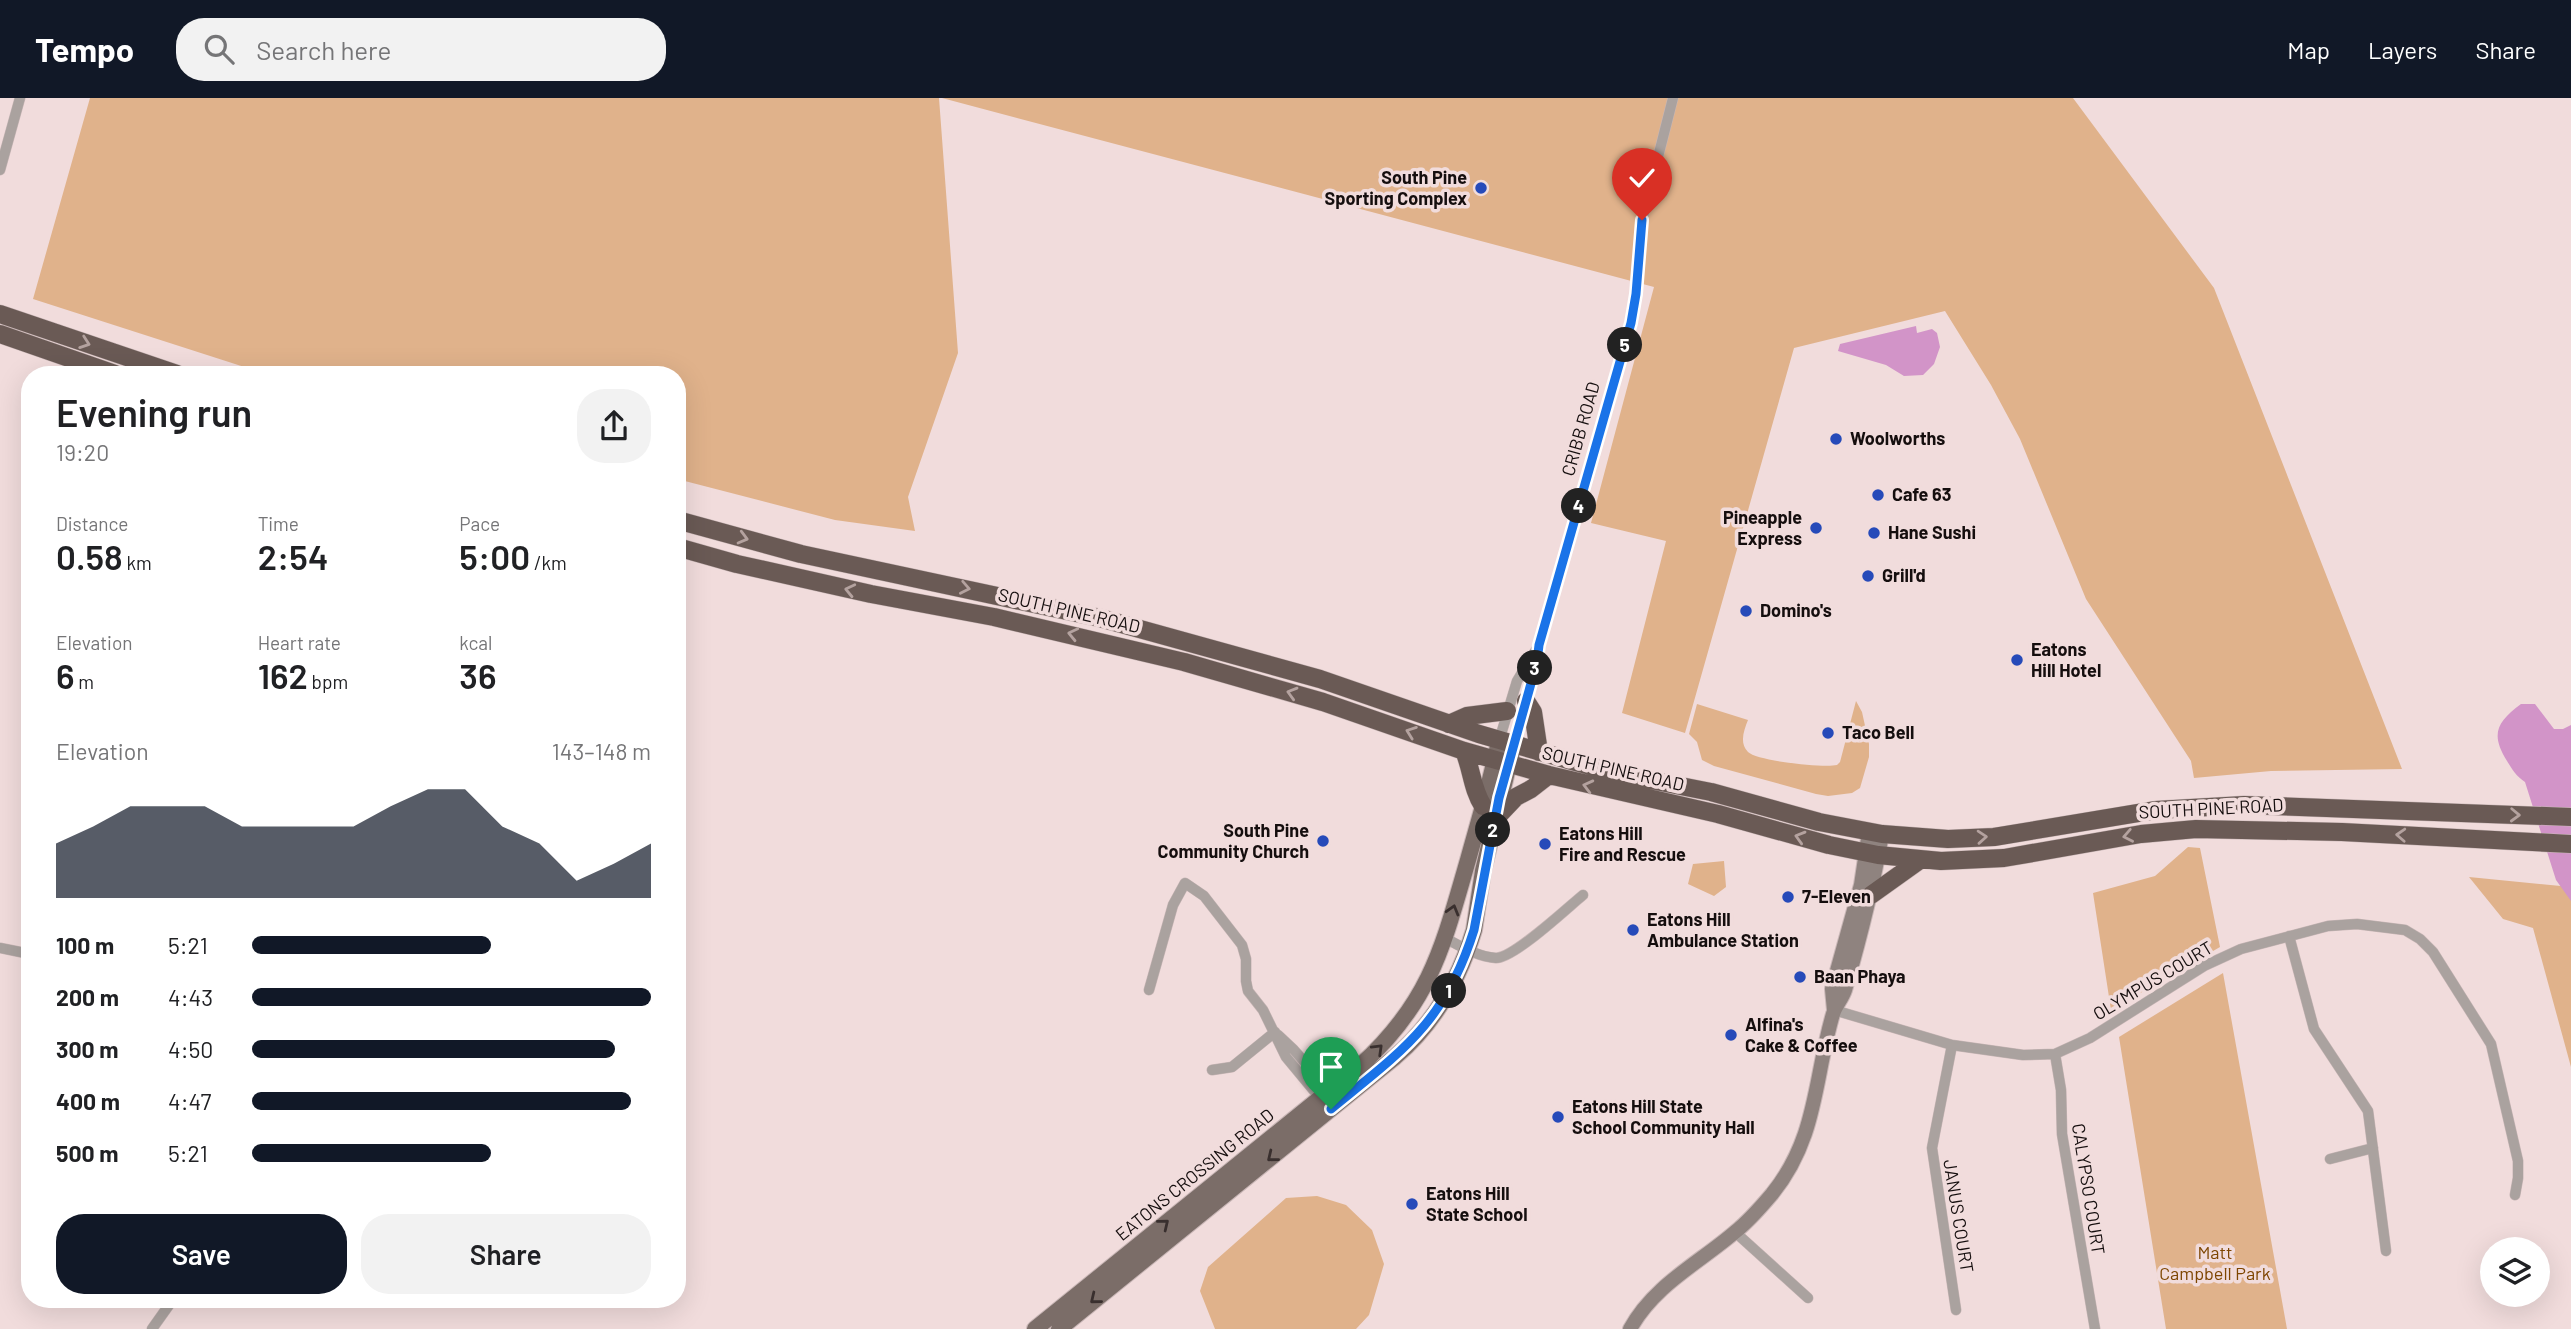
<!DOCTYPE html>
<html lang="en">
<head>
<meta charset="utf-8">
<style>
	:root { --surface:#fff; --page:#f2f2f2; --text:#202124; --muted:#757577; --accent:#111827 }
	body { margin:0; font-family:Barlow,sans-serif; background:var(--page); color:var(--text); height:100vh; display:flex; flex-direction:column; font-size:26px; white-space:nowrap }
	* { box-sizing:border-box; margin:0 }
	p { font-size:23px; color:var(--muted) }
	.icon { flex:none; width:38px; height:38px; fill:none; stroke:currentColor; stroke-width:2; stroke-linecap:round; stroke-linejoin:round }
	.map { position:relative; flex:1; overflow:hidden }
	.panel { position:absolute; left:21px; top:268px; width:665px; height:942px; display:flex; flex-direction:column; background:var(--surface); border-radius:28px; box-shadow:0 7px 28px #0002 }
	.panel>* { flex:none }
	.controls { position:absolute; left:2480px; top:1139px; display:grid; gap:14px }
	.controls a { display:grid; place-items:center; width:70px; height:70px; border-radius:50%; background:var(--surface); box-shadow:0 7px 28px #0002; font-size:35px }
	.pin { position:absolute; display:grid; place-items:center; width:60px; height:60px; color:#fff; margin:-72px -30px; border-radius:50% 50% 50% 0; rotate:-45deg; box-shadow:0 0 7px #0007 }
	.pin .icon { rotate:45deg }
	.km { position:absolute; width:35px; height:35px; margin:-18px; border-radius:50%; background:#222; color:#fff; font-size:19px; line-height:35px; text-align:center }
	.round { display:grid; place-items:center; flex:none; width:74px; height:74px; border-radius:28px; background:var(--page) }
	.overview { display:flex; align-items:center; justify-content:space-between; height:119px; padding:0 35px }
	h1 { font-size:38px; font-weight:600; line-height:52px }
	.figures { display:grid; grid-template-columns:repeat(3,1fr); gap:10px; height:119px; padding:7px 35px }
	.figures div { display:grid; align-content:center }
	.figures b { font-size:35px; font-weight:600 }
	.figures small { font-size:19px; font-weight:400 }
	.figures p { font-size:19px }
	.chart { height:196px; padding:14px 35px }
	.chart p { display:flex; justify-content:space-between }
	.chart svg { width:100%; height:126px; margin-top:7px; fill:var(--accent); opacity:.7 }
	.button { display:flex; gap:14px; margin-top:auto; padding:14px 35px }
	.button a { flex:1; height:80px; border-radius:28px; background:var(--accent); color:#fff; font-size:28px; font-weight:600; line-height:80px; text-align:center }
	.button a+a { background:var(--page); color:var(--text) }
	ul { padding:0 35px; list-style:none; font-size:23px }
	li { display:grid; grid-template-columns:112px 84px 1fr; align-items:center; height:52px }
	li i { height:18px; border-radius:9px; background:var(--accent) }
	header { display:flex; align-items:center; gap:42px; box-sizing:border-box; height:98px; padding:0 35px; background:var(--accent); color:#fff }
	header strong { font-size:33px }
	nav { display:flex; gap:38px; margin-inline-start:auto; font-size:24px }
	.search { width:490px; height:63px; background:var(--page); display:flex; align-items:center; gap:18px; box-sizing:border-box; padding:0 24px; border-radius:28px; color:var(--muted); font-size:26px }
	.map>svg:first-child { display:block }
</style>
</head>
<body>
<header>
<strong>Tempo</strong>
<div class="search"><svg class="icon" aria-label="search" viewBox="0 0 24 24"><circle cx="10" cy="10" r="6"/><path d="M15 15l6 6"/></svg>Search here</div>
<nav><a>Map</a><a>Layers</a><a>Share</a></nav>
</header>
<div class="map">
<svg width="2571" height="1231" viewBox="0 0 2571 1231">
	<rect width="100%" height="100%" fill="#f1dcdc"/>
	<path fill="#e0b28b" d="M90 0H939L958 255 908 399 915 433 835 422 677 381V276H266L33 201Z
		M942 0H2073L2214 190 2402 671 2271 673 2194 680 2191 663 2086 501 2020 341 1991 287 1945 213 1794 250 1685 635 1622 615 1666 443 1591 425 1654 189Z
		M1856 603 1862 614 1869 646V659L1860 690 1852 695 1828 698 1816 696 1714 668 1702 662 1697 644 1689 636 1697 606 1748 622C1744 632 1739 645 1748 654 1757 663 1823 670 1837 667L1840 664Z
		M2188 749 2200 750 2220 849 2111 912 2093 795 2155 778Z
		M1724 763 1726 789 1714 798 1688 786 1693 766Z
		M2469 779 2571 789V969L2533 830 2503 821Z
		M2223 875 2287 1231H2166L2119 939Z
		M1317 1098 1346 1107 1372 1132 1384 1166 1369 1217 1356 1231H1215L1200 1193 1208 1169 1286 1100Z"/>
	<path fill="#d294c8" d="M1916 228 1917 235 1932 231 1937 235 1940 249 1934 266 1923 277 1904 278 1886 267 1838 253 1840 246Z
		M2521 606H2535L2554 631H2563L2571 627V803L2556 782 2525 684C2516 678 2512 671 2507 663 2490 636 2497 624 2521 606Z"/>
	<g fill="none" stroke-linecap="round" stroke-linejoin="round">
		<defs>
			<path id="street" d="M0 72 20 0
				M1499 643 1517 583 1539 547
				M1513 646 1537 564 1539 547 1631 225 1636 196 1642 122 1673 0
				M2289 838 2314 931 2368 1013 2386 1153
				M1445 840C1460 848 1478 859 1496 860 1514 860 1566 811 1583 797
				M0 850 30 856
				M1149 892 1173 807 1185 785 1204 798 1242 847 1246 861V883L1248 893 1263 912 1286 959 1320 1000
				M1834 912 1952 947 2023 957 2055 956 2090 940 2204 868 2241 851 2328 828 2357 826 2405 832 2420 841 2433 854 2491 946 2518 1063V1080L2515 1097
				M1278 937 1294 952 1329 992
				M1952 947 1932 1050 1956 1212
				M2055 956 2061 992 2062 1036 2095 1231
				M1212 972 1232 969 1275 934
				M2330 1061 2373 1050
				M1735 1134 1808 1200
				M152 1231 174 1200"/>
			<path id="secondary" d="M1834 912 1832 891 1861 787 1869 734
				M1630 1231C1654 1187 1699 1165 1735 1134 1749 1123 1761 1109 1772 1096 1818 1039 1814 980 1833 916 1836 907 1842 901 1845 892 1860 840 1873 789 1882 736"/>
			<path id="primary" d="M1035 1231 1361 967C1431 903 1443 848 1468 762 1479 722 1491 683 1499 643
				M1059 1231 1395 959C1435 925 1459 882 1474 832L1483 773 1512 653"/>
			<path id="highway" d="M0 216 177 276
				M0 236 115 276
				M677 422 801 456 1100 520 1320 581 1479 636 1572 663 1620 676 1711 694 1819 724 1882 736 1948 741 1994 739 2156 712 2244 707 2571 719
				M677 449 737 466 871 496 994 519 1184 564 1323 604 1464 653 1549 677 1718 716 1829 747 1878 757 1941 763 2004 760 2141 736 2196 731 2342 734 2571 746
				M1526 603 1533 614 1539 654
				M1449 626 1467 618 1507 613
				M1464 653C1472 672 1472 691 1483 708
				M1496 720 1516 699 1531 691 1549 677
				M1871 797 1920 762"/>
		</defs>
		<use href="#street" stroke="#c9b7b7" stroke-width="11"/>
		<use href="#secondary" stroke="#c9b7b7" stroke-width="16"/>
		<use href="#primary" stroke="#c9b7b7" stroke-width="18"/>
		<use href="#highway" stroke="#c9b7b7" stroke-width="19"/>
		<use href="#street" stroke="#aaa29f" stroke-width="10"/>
		<use href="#secondary" stroke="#8f837f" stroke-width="14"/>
		<use href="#primary" stroke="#7b6d68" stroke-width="16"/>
		<use href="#highway" stroke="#6a5a55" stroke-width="18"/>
	</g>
	<defs><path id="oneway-chevron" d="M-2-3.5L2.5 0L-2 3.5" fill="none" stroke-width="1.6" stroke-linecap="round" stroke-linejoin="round" transform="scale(1.75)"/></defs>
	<g stroke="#b4a29f">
		<use href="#oneway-chevron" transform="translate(85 245) rotate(19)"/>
		<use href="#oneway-chevron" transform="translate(743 440) rotate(15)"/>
		<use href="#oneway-chevron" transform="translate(965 490) rotate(11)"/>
		<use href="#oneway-chevron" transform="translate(850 492) rotate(-167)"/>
		<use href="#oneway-chevron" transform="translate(1073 536) rotate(-167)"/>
		<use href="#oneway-chevron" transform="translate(1292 595) rotate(-164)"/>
		<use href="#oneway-chevron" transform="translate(1411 634) rotate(-160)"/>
		<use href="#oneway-chevron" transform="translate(1588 688) rotate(-166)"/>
		<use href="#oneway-chevron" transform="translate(2515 717) rotate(2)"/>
		<use href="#oneway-chevron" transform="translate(2401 737) rotate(-177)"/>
		<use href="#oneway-chevron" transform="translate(2128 738) rotate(169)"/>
		<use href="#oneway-chevron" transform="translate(1800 739) rotate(-164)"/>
		<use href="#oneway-chevron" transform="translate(1982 739) rotate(-4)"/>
	</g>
	<g stroke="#392f2e">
		<use href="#oneway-chevron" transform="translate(1453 812) rotate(-74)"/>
		<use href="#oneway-chevron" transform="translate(1378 951) rotate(-44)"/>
		<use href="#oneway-chevron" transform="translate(1272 1059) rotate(141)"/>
		<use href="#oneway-chevron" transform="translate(1164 1126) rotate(-39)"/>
		<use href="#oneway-chevron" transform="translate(1095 1201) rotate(141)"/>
	</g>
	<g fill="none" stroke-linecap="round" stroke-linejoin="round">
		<defs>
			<path id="route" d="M1331 1011C1402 953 1445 925 1474 832L1499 700 1537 564 1539 547 1631 225 1636 196 1642 122"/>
		</defs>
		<use href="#route" stroke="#fff" stroke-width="14"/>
		<use href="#route" stroke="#1a73e8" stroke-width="9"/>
	</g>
	<g fill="#264ab9" stroke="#f1dcdc" stroke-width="2.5">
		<circle cx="1481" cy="90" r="7"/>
		<circle cx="1836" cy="341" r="7"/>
		<circle cx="1878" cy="397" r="7"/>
		<circle cx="1816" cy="430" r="7"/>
		<circle cx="1874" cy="435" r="7"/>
		<circle cx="1868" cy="478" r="7"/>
		<circle cx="1746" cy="513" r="7"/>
		<circle cx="2017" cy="562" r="7"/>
		<circle cx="1828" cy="635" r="7"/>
		<circle cx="1323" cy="743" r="7"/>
		<circle cx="1545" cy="746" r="7"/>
		<circle cx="1788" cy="799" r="7"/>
		<circle cx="1633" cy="832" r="7"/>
		<circle cx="1800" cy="879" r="7"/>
		<circle cx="1731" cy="937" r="7"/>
		<circle cx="1558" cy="1019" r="7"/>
		<circle cx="1412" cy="1106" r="7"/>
	</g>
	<g text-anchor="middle" stroke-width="7" stroke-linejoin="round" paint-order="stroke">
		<g font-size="18" font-weight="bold" fill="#150e0e" stroke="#f1dcdc" text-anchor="start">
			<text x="1467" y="86" text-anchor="end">South Pine<tspan x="1467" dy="21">Sporting Complex</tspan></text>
			<text x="1850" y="347">Woolworths</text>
			<text x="1892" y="403">Cafe 63</text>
			<text x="1802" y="426" text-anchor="end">Pineapple<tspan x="1802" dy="21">Express</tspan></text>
			<text x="1888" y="441">Hane Sushi</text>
			<text x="1882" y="484">Grill'd</text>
			<text x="1760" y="519">Domino's</text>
			<text x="2031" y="558">Eatons<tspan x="2031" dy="21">Hill Hotel</tspan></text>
			<text x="1842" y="641">Taco Bell</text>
			<text x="1309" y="739" text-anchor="end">South Pine<tspan x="1309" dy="21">Community Church</tspan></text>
			<text x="1559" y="742">Eatons Hill<tspan x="1559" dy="21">Fire and Rescue</tspan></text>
			<text x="1802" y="805">7-Eleven</text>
			<text x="1647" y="828">Eatons Hill<tspan x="1647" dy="21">Ambulance Station</tspan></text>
			<text x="1814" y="885">Baan Phaya</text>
			<text x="1745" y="933">Alfina's<tspan x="1745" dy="21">Cake &amp; Coffee</tspan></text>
			<text x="1572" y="1015">Eatons Hill State<tspan x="1572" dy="21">School Community Hall</tspan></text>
			<text x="1426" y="1102">Eatons Hill<tspan x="1426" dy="21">State School</tspan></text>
		</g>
		<g font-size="18" fill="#150e0e" stroke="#f1dcdc">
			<text transform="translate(1581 331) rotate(-74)" y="6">CRIBB ROAD</text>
			<text transform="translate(1069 513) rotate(13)" y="6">SOUTH PINE ROAD</text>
			<text transform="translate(1613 671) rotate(13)" y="6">SOUTH PINE ROAD</text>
			<text transform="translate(2211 711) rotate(-3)" y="6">SOUTH PINE ROAD</text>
			<text transform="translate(2153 883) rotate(-31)" y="6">OLYMPUS COURT</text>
			<text transform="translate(1195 1077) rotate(-39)" y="6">EATONS CROSSING ROAD</text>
			<text transform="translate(2088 1091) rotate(81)" y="6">CALYPSO COURT</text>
			<text transform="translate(1958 1118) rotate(81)" y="6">JANUS COURT</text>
		</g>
		<g font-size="18" fill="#7e4601" stroke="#f1dcdc">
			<text x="2215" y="1161">Matt<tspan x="2215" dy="21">Campbell Park</tspan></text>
		</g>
	</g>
</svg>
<div class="controls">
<a><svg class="icon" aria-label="layers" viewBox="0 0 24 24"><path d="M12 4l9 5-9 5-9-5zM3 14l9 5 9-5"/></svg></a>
</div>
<div class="pin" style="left:1331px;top:1011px;background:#1e9e55"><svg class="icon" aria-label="arrive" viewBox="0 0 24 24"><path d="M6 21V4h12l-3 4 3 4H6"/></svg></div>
<div class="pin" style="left:1642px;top:122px;background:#d93025"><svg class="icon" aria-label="check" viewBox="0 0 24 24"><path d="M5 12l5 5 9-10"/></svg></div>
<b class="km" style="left:1449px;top:893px">1</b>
<b class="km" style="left:1493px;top:732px">2</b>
<b class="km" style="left:1535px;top:570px">3</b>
<b class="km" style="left:1579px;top:408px">4</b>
<b class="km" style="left:1625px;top:247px">5</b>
<section class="panel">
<div class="overview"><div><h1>Evening run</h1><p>19:20</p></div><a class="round"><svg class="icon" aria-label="share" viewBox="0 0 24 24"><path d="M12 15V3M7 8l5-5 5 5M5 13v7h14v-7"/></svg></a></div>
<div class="figures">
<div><p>Distance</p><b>0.58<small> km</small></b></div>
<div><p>Time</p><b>2:54</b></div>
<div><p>Pace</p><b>5:00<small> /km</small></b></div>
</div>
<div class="figures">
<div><p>Elevation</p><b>6<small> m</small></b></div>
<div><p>Heart rate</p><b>162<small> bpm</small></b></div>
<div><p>kcal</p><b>36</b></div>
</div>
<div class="chart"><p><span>Elevation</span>143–148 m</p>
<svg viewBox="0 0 160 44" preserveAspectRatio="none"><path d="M0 44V25L10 19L20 12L30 12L40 12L50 19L60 19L70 19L80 19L90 12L100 6L110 6L120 19L130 25L140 38L150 32L160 25V44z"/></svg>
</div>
<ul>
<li><b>100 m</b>5:21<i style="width:60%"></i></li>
<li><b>200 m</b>4:43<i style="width:100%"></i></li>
<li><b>300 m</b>4:50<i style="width:91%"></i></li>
<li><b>400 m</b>4:47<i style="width:95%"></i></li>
<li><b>500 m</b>5:21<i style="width:60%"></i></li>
</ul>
<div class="button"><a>Save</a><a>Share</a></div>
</section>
</div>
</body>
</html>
